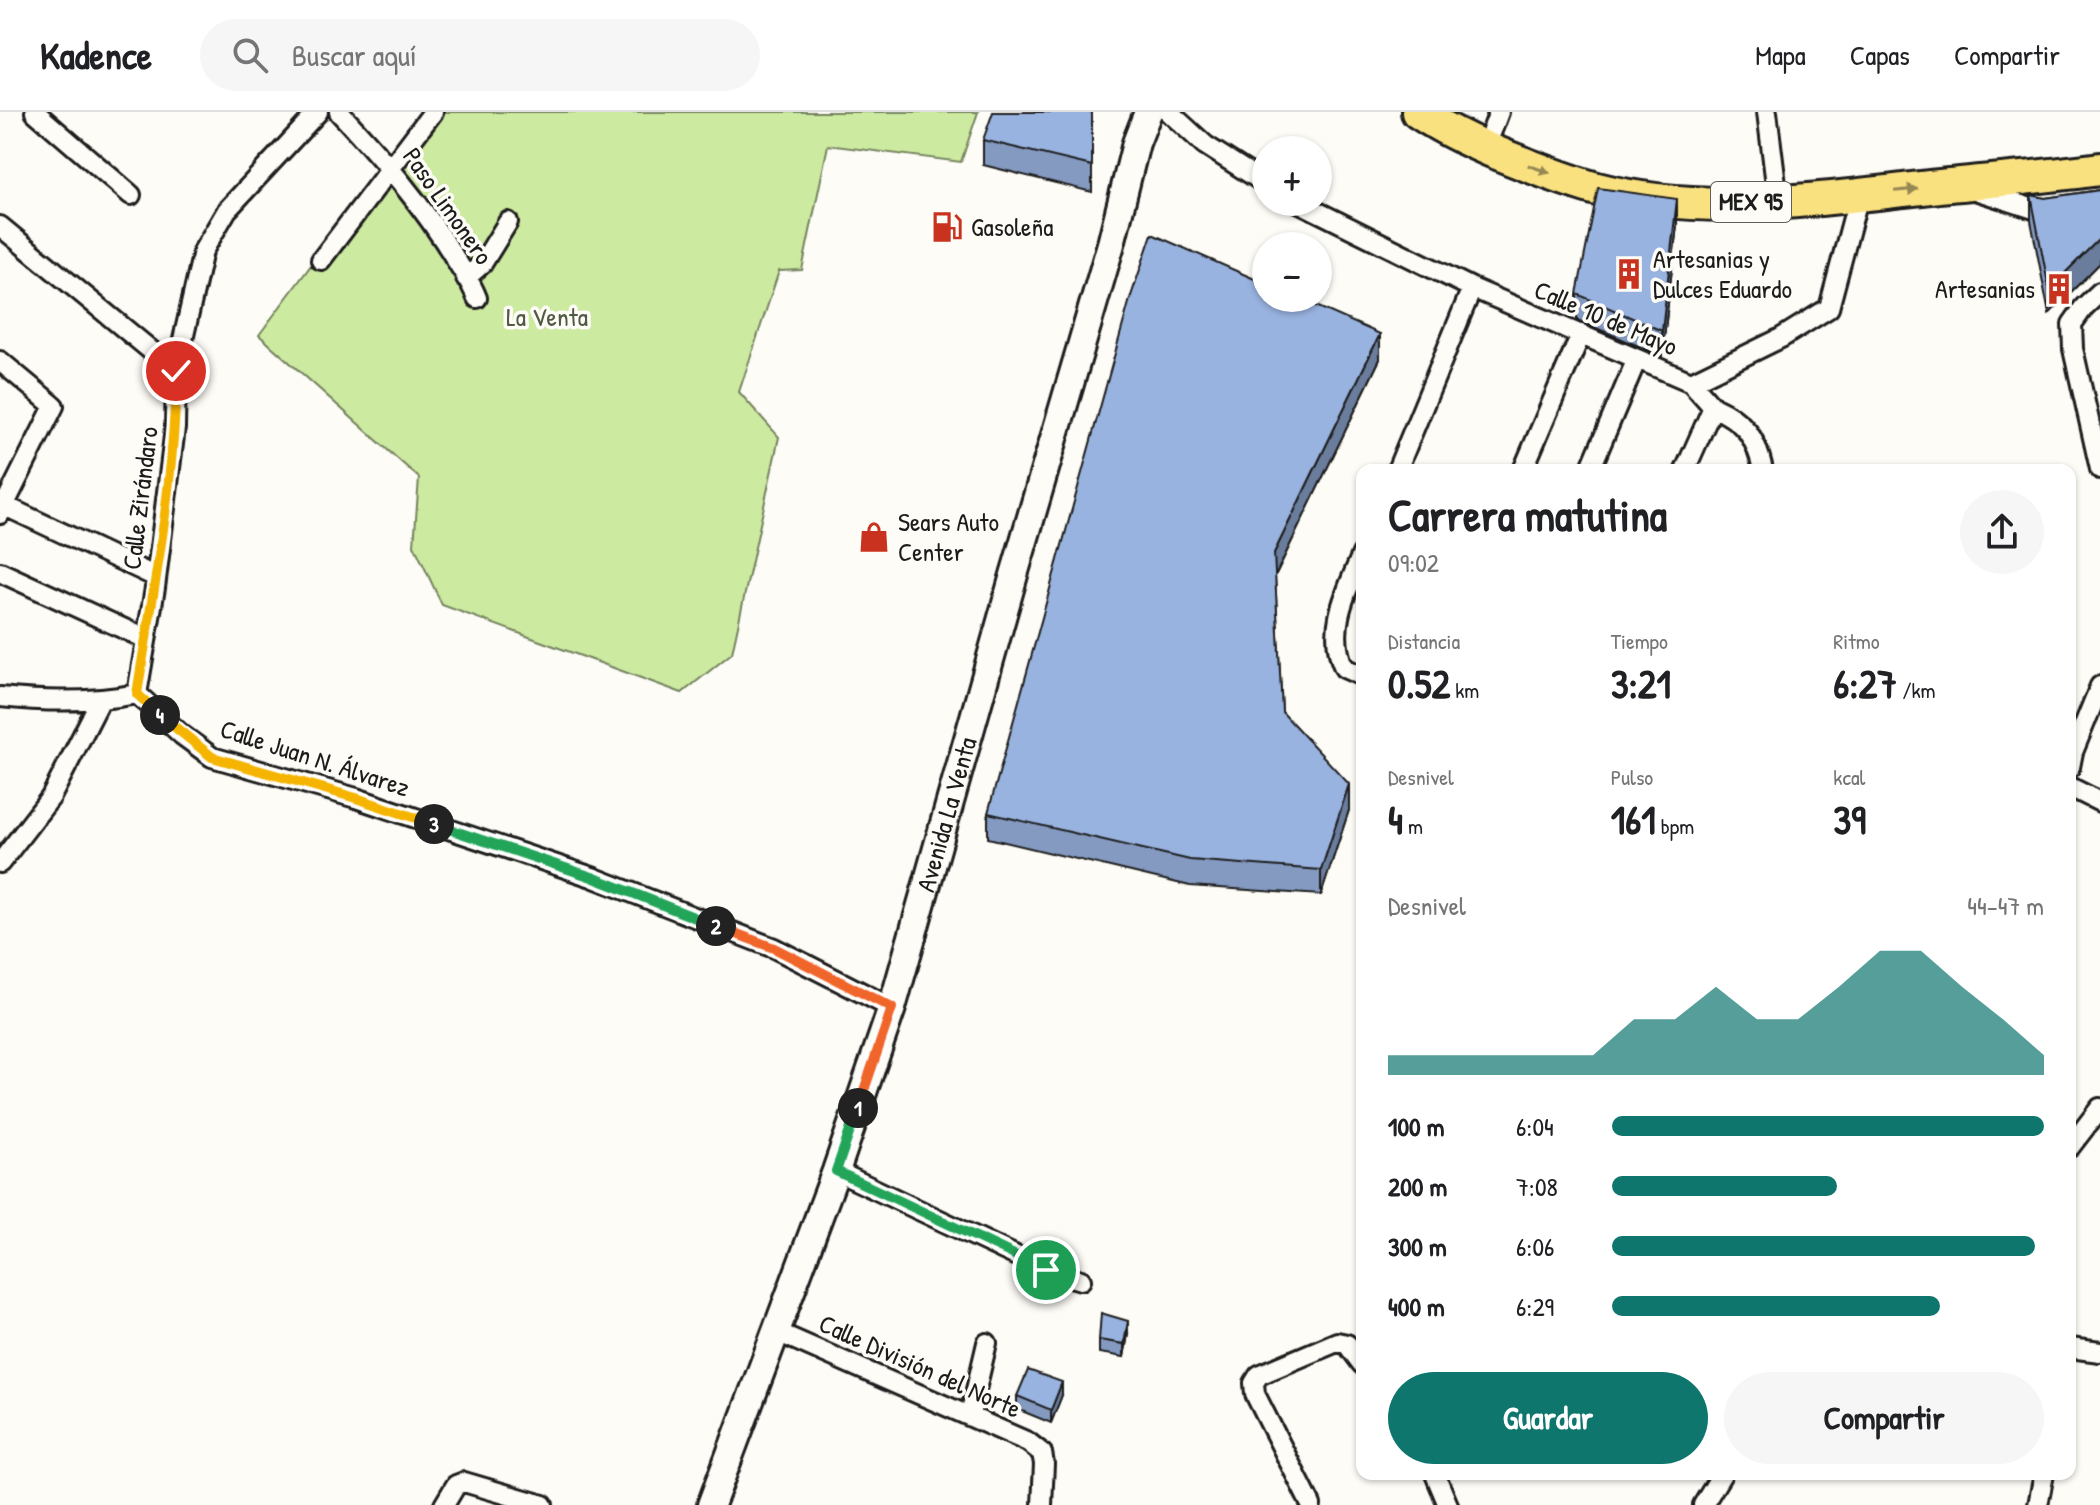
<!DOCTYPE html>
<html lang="es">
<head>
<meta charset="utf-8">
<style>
	:root { --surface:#fff; --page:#f6f6f6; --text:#202124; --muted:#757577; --line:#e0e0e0; --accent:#0f766e }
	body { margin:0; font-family:"Patrick Hand",sans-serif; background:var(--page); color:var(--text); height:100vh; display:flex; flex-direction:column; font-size:30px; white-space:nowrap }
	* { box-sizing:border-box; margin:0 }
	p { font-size:26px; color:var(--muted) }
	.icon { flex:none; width:44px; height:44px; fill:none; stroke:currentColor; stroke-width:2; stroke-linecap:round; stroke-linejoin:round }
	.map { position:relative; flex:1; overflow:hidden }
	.drawer { position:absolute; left:1356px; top:352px; width:720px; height:1016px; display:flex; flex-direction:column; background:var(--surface); border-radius:16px; box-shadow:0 2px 6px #0004 }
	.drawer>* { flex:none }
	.buttons { position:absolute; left:1252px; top:24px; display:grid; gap:16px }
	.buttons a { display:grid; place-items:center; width:80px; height:80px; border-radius:50%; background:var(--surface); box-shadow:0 2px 6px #0004; font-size:40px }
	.pin { position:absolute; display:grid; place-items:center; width:68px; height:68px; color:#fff; margin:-34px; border:4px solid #fff; border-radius:50%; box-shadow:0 2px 8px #0007 }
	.km { position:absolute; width:40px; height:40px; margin:-20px; border-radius:50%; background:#222; color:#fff; font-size:22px; line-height:40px; text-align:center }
	.round { display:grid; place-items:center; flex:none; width:84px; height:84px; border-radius:42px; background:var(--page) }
	.head { display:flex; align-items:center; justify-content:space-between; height:136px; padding:0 32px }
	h1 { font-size:44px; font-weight:800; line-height:60px }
	.figures { display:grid; grid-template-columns:repeat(3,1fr); gap:12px; height:136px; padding:8px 32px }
	.figures div { display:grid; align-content:center }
	.figures b { font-size:40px; font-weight:800 }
	.figures small { font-size:22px; font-weight:400 }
	.figures p { font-size:22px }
	.chart { height:224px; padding:16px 32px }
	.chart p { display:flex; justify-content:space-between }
	.chart svg { width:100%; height:144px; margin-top:8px; fill:var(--accent); opacity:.7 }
	.action { display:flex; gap:16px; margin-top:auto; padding:16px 32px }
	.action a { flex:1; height:92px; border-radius:48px; background:var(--accent); color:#fff; font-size:32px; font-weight:800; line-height:92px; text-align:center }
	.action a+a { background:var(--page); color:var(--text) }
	ul { padding:0 32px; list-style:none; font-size:26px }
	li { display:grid; grid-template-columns:128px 96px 1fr; align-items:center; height:60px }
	li i { height:20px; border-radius:10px; background:var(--accent) }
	header { display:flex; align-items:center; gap:48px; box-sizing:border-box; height:112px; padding:0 40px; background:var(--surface); border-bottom:2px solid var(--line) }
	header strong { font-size:38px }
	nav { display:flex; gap:44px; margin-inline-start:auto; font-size:28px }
	.search { width:560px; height:72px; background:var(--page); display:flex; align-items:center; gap:20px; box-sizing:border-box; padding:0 28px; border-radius:44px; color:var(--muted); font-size:30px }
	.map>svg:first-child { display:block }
</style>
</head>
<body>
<header>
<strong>Kadence</strong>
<div class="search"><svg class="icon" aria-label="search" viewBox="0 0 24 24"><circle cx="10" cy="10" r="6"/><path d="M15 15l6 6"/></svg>Buscar aquí</div>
<nav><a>Mapa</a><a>Capas</a><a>Compartir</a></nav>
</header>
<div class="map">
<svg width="2100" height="1393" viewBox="0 0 2100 1393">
	<rect width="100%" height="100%" fill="#fdfcf7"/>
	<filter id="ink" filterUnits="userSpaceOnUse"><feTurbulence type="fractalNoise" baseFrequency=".0125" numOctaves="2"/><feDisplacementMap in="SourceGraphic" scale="16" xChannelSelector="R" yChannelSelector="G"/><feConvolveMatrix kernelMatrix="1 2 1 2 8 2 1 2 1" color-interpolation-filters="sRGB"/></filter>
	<g filter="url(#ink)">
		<path fill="#cdeaa1" stroke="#74835e" stroke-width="2" d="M425 0H978L961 50 828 33 802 158 779 159 739 280 779 325 732 541 682 581 442 493 414 433 419 366 259 223Z"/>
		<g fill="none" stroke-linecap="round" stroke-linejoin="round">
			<defs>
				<path id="street" d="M35 0 131 83
					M339 0C382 46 423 93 456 148 464 161 472 172 477 186
					M1169 0 1205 33 1266 72
					M1767 0 1778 89
					M1485 37 1499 0
					M1975 78 2043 100 2100 92
					M1298 90 1472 176 1691 270 1781 226 1829 196 1859 83
					M0 114 176 259
					M321 148 433 0
					M466 166 482 152 508 110
					M2100 180 2084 195 2072 212 2073 237 2100 357
					M0 249 54 294 0 402
					M1713 295C1744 309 1756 324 1763 358
					M1397 358 1472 176
					M1523 358 1581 222
					M1590 358 1636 249
					M1685 358 1713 295 1691 270
					M5 394 156 465
					M1362 442C1347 478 1326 517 1344 556L1362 564
					M0 460 146 527
					M137 582 182 623 212 645 356 686 592 765 774 836 892 896
					M137 582 155 476 175 316 176 259 203 139 227 98 318 0
					M0 585C47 590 91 591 137 582
					M2070 655 2073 640 2100 574
					M2070 675 2100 690
					M0 751 51 685 100 589
					M2070 1035 2100 996
					M836 1059 1046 1158 1081 1168
					M775 1219 1028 1330 1042 1341 1044 1352 1042 1393
					M2070 1236 2100 1240
					M970 1303 987 1231
					M1435 1362 1448 1393
					M444 1393 456 1373 464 1370 543 1393
					M1311 1393 1255 1282 1254 1271 1259 1263 1337 1230 1347 1232 1362 1252
					M1703 1393 1722 1362
					M2038 1393 2044 1362"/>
				<g id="secondary">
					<path id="s1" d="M711 1393 836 1059 892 896 1014 463 1111 132 1136 31 1148 0"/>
				</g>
				<path id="highway" d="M1418 0C1451 22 1485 37 1522 51 1546 60 1571 70 1597 77 1704 105 1822 87 1930 75 1987 69 2044 65 2100 57"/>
			</defs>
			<use href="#street" stroke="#1c1c1c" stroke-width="24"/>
			<use href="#secondary" stroke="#1c1c1c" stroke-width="32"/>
			<use href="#highway" stroke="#1c1c1c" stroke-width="38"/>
			<use href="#street" stroke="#fdfcf7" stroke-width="18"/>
			<use href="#secondary" stroke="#fdfcf7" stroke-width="26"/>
			<use href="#highway" stroke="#fae180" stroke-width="32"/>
		</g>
		<path fill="#849ac1" stroke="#1c1c1c" stroke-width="2" d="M1092 0V80L983 53V28Z
			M2100 78V151L2049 202 2031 109V83L2045 86Z
			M1677 113 1662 244 1577 208V182Z
			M1380 247 1275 464 1282 600 1349 698 1321 783 1190 774 988 726V701Z
			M1128 1222 1124 1245 1099 1241V1228Z
			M1062 1283 1051 1311 1017 1297V1284Z"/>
		<path fill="#6b7d9d" stroke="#1c1c1c" stroke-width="2" d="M1677 87V113L1662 244V219Z
			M2100 126V151L2049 202V177Z
			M1380 222V247L1274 466V441Z
			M1349 672V698L1321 783V758Z
			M1128 1209V1222L1124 1245V1232Z
			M1062 1270V1283L1051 1311V1298Z"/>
		<path fill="#99b3e0" stroke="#1c1c1c" stroke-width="2" d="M993 0H1092V54L983 28Z
			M1598 76 1677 87 1662 219 1577 182Z
			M2100 78V126L2049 177 2031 83 2045 86Z
			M1152 122 1266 172V186H1298L1380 222 1274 441 1282 600 1349 672 1321 758 1190 748 988 701 1130 187Z
			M1101 1201 1128 1209 1124 1232 1099 1228Z
			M1028 1258 1062 1270 1051 1298 1017 1284Z"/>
		<defs><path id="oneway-solid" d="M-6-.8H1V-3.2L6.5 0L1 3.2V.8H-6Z" transform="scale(2)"/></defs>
		<g fill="#968853">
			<use href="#oneway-solid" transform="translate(1539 57) rotate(20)"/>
			<use href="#oneway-solid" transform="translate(1906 78) rotate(-6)"/>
		</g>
	</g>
	<g fill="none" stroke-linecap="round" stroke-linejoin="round" filter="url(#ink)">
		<defs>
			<path id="split-1" d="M858 996 836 1059 1046 1158"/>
			<path id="split-2" d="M716 814 774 836 892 896 858 996"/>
			<path id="split-3" d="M434 712 592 765 716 814"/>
			<path id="split-4" d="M160 603 212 645 356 686 434 712"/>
			<path id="split-5" d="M160 603 137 582C154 475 175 367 176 259"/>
		</defs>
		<use href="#split-1" stroke="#fff" stroke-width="16"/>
		<use href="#split-2" stroke="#fff" stroke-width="16"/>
		<use href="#split-3" stroke="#fff" stroke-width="16"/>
		<use href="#split-4" stroke="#fff" stroke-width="16"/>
		<use href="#split-5" stroke="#fff" stroke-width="16"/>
		<use href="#split-1" stroke="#22a559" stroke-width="10"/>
		<use href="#split-2" stroke="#f0652b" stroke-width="10"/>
		<use href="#split-3" stroke="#22a559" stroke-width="10"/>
		<use href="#split-4" stroke="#f5b400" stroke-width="10"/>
		<use href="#split-5" stroke="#f5b400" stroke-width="10"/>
	</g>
	<defs>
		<symbol id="fuel-bare" viewBox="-9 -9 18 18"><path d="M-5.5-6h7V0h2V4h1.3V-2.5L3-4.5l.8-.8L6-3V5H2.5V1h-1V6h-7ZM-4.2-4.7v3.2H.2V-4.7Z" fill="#c8321e" stroke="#fdfcf7" stroke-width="2.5" paint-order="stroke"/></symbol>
		<symbol id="building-bare" viewBox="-9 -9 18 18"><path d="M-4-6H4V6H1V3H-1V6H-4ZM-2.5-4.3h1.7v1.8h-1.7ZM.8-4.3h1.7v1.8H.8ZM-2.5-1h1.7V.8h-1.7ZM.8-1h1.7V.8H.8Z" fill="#c8321e" stroke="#fdfcf7" stroke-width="2.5" paint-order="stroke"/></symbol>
		<symbol id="shop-bare" viewBox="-9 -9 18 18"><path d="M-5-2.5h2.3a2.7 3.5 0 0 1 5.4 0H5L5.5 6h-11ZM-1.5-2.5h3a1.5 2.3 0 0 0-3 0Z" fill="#c8321e" stroke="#fdfcf7" stroke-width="2.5" paint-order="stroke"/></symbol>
	</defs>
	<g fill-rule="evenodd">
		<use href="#fuel-bare" x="925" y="93" width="44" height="44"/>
		<use href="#building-bare" x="1607" y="140" width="44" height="44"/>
		<use href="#building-bare" x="2037" y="155" width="44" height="44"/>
		<use href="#shop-bare" x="852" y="403" width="44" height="44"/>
	</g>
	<g text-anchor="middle" stroke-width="7" stroke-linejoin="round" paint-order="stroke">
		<rect fill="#fdfcf7" stroke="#605f5e" stroke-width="2" x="1711" y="70" width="80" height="40" rx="6"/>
		<g font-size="24" font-weight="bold" fill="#1c1c1c">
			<text x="1751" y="98">MEX 95</text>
		</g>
		<g font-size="26" fill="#1c1c1c" stroke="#fdfcf7">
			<text transform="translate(448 94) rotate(55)" y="9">Paso Limonero</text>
			<text transform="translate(1606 206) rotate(23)" y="9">Calle 10 de Mayo</text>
			<text transform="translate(140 386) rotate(-83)" y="9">Calle Zirándaro</text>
			<text transform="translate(315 646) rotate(18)" y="9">Calle Juan N. Álvarez</text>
			<text dy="9" stroke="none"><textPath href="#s1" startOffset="730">Avenida La Venta</textPath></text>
			<text transform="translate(920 1254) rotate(24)" y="9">Calle División del Norte</text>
		</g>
		<g font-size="26" fill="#1c1c1c" stroke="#fdfcf7" text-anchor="start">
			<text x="971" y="124">Gasoleña</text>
			<text x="1653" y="156">Artesanias y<tspan x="1653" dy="30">Dulces Eduardo</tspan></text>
			<text x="2035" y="186" text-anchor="end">Artesanias</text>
			<text x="898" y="419">Sears Auto<tspan x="898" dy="30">Center</tspan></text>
		</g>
		<g font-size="26" fill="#515a44" stroke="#fdfcf7">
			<text x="547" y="214">La Venta</text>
		</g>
	</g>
</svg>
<div class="buttons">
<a>+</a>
<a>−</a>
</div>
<div class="pin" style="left:1046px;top:1158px;background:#1e9e55"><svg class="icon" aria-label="arrive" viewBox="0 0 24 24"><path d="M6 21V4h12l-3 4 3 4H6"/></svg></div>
<div class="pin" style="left:176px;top:259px;background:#d93025"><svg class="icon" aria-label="check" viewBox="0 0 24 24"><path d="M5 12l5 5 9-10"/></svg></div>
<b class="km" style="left:858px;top:996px">1</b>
<b class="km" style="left:716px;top:814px">2</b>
<b class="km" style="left:434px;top:712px">3</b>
<b class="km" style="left:160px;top:603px">4</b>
<section class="drawer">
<div class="head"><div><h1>Carrera matutina</h1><p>09:02</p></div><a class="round"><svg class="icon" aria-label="share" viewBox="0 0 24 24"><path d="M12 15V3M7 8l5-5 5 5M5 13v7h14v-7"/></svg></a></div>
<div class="figures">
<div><p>Distancia</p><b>0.52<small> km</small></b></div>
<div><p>Tiempo</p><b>3:21</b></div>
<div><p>Ritmo</p><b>6:27<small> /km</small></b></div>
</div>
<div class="figures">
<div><p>Desnivel</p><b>4<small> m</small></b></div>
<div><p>Pulso</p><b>161<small> bpm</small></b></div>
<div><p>kcal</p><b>39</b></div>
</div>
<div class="chart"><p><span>Desnivel</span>44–47 m</p>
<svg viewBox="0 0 160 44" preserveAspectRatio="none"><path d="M0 44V38L10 38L20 38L30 38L40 38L50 38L60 27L70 27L80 17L90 27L100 27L110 17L120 6L130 6L140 17L150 27L160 38V44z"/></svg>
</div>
<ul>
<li><b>100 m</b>6:04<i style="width:100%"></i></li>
<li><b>200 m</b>7:08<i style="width:52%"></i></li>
<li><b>300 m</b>6:06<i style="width:98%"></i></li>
<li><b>400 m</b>6:29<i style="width:76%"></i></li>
</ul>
<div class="action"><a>Guardar</a><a>Compartir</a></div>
</section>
</div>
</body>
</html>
